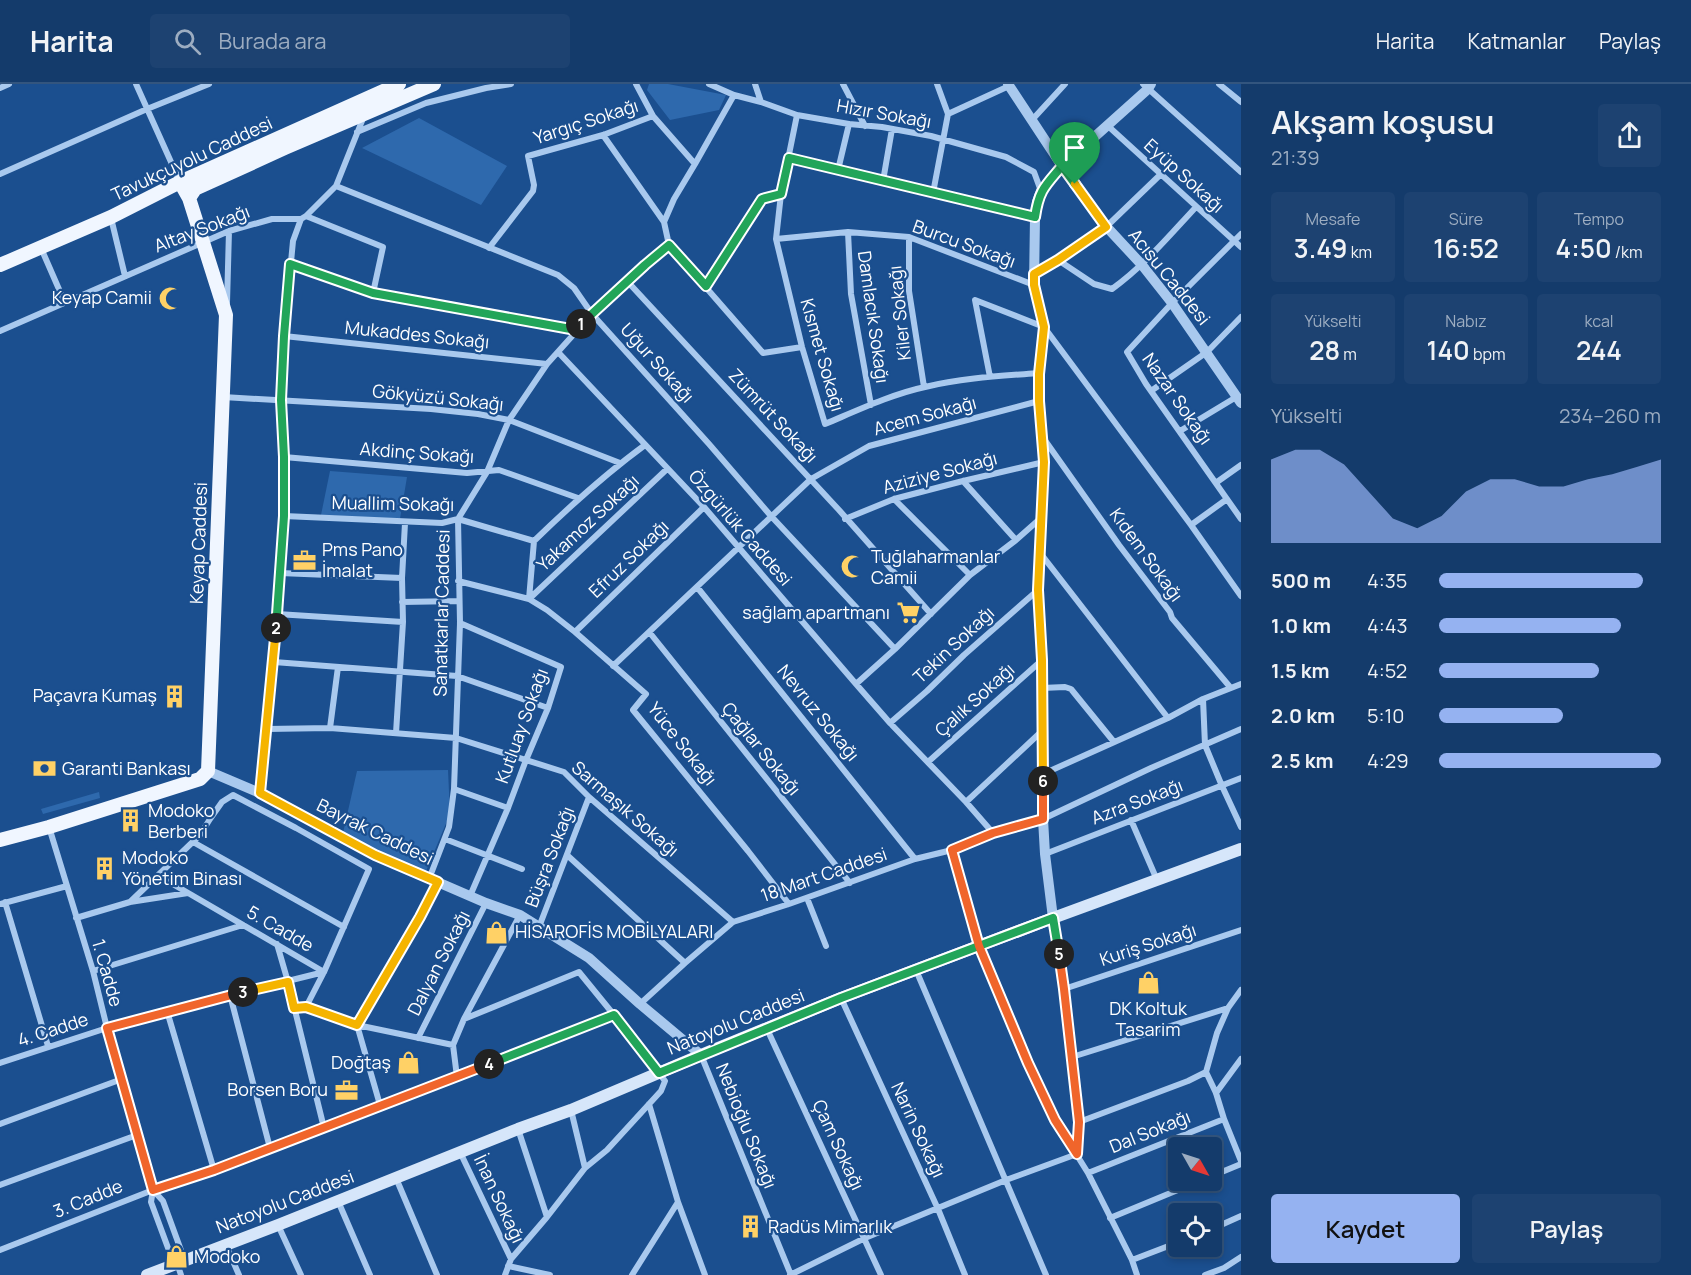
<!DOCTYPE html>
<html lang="tr">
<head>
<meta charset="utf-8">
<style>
	:root { --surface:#143b6b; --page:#1d4271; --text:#f1f3f6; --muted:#9dadc1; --line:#33557e; --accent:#95b2f1 }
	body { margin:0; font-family:Manrope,sans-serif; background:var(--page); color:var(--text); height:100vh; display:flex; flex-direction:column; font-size:22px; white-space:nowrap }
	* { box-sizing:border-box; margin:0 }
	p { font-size:20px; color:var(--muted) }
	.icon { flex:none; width:33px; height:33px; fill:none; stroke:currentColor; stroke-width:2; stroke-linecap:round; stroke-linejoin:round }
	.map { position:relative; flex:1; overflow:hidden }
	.side { display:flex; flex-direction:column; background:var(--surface); width:450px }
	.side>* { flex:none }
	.needle { width:39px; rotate:129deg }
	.fabs { position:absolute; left:1168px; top:1053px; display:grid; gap:12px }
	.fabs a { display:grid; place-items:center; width:54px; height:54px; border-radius:6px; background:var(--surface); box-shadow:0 3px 9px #0003,0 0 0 2px var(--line); font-size:30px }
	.pin { position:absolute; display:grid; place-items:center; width:51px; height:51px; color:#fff; margin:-62px -26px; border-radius:50% 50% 50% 0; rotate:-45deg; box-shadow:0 0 6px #0007 }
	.pin .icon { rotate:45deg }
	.km { position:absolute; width:30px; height:30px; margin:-15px; border-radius:50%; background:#222; color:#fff; font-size:16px; line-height:30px; text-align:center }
	.round { display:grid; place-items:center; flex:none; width:63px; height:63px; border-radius:6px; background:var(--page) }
	.overview { display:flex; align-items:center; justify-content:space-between; height:102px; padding:0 30px }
	h1 { font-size:33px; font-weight:600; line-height:45px }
	.stats { display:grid; grid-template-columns:repeat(3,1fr); gap:9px; height:102px; padding:6px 30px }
	.stats div { display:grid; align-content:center; border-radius:6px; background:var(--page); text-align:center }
	.stats b { font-size:26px; font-weight:600 }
	.stats small { font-size:16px; font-weight:400 }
	.stats p { font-size:16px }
	.chart { height:168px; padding:12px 30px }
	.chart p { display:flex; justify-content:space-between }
	.chart svg { width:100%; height:108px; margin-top:6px; fill:var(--accent); opacity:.7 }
	.button { display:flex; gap:12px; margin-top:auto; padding:12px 30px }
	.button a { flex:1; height:69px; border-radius:6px; background:var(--accent); color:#111; font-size:24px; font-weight:600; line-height:69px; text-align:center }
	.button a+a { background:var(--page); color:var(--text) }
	ul { padding:0 30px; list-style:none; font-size:20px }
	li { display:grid; grid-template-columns:96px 72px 1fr; align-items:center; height:45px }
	li i { height:15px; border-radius:8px; background:var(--accent) }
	header { display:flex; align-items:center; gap:36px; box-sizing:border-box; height:84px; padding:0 30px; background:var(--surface); border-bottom:2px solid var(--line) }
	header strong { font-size:28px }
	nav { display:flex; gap:33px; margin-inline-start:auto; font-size:21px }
	.search { width:420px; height:54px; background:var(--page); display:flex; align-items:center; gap:15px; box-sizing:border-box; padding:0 21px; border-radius:6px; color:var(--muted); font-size:22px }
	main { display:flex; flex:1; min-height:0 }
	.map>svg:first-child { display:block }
</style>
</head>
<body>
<header>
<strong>Harita</strong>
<div class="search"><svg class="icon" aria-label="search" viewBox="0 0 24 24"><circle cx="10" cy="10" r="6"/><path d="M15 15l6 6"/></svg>Burada ara</div>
<nav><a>Harita</a><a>Katmanlar</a><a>Paylaş</a></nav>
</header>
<main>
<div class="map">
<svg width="1241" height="1191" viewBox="0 0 1241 1191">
	<rect width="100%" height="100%" fill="#1b4f8f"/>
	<path fill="#2e69ad" d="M649 0H668L726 11 719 26 670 36 647 6Z
		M419 34 507 82 481 121 362 64Z
		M330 387 407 393 400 435 321 431Z
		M448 686 450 730 424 792 343 749 357 687Z
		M99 708 100 714 43 730 41 725Z"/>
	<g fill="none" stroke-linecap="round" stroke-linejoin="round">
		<path stroke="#a9c9ee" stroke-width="6" d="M136 0 180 98
			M636 0 653 32 695 80 674 115 664 138 669 161 763 269 802 263
			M709 0 734 11 761 18 797 31 849 40 882 43 931 52 1006 73 1034 88 1041 107
			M755 0 761 18
			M843 0 865 42
			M1143 0 1241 88
			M1219 0 1241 18
			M0 4 9 0
			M948 30 1009 2
			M797 31 781 110 776 155 802 263 825 340C856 327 892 310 925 303 962 294 1001 292 1039 289
			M1032 36 1065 0
			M1108 42 1241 163
			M357 48 426 19 486 4 511 0
			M603 51 664 138
			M789 74 1035 133
			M695 80 734 11
			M838 86 849 40
			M0 90 147 25 209 0
			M883 97 892 45
			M336 102 558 191 574 204 592 230 709 360 771 432 895 565
			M933 109 948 30 937 0
			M306 132 383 163 373 209
			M111 134 125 192
			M848 148 851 210 871 321
			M1241 150 1172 219 1127 268 1146 300 1241 435
			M909 153V207L924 303
			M776 155 848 148 909 153 1034 201
			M669 161 627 197 839 426 931 530
			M41 164 65 219
			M489 164 533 107 534 101 528 72 603 51 653 32
			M1058 176 1094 200 1112 205C1144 182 1169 152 1196 123
			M290 180 373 209 576 246
			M1034 190 1058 176 1106 143 1161 90
			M706 202 762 115 781 110
			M227 219 229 147
			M0 247 229 147 272 135H301L306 132 336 102 364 32
			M284 252 547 280
			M558 268 704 423 856 600 890 639 966 718 993 749
			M990 293 975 216 1044 243 1191 441 1241 512
			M1151 307 1207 268 1241 233
			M223 313 431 325 478 330 509 336 620 379
			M1180 347 1238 312
			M1044 355 1119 461 1170 528 1172 534 1230 603
			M284 373 467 389 499 386 578 414
			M963 397 1016 456
			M1217 398 1241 381
			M894 415 970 491
			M284 432 442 439 458 435 534 457
			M845 435 894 415 963 397 1044 378
			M1191 441 1227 415
			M1041 470 1168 634
			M280 489 402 494
			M458 497 529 515 547 526 575 548 646 610 633 626 748 767 789 820
			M697 503 915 775
			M529 515 534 457C570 422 604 391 645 361
			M529 515 667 385
			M402 518 459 517
			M277 530 403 538
			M460 539 561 583 548 624 526 676 508 724 470 812
			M575 548 704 423
			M650 549 850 799
			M274 578 457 592 548 624
			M613 582 811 395 869 362 1039 317
			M856 600 895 565 970 491 1016 456 1042 433
			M1042 604 1065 603 1071 605 1114 658
			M1203 615 1205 661 1222 702 1241 743
			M890 639 927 607 964 571 1038 506
			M330 644 338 583
			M267 645 330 644 456 654 564 688 589 713 733 838
			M396 649 403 538 402 494 405 439
			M928 678 1041 577
			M1043 690 1168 634 1203 615 1241 600
			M454 705 508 724
			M260 709 274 578 284 432V373L281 316 284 252 293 157 301 135
			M966 718 1042 647
			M1131 736 1157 796
			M49 743 93 887 107 944 153 1106 151 1118 171 1172 177 1179 181 1191
			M445 755 522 785
			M193 758 344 843
			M952 766 979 862 1028 979 1055 1036 1088 1089 1132 1176 1137 1191
			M1045 770 1241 694
			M567 771 685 879
			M159 792 324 888
			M429 795 449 743 454 705 460 539 458 435 487 388 509 336 547 280 592 230 627 197
			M807 814 826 862
			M5 818 48 962
			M130 818 188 809
			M0 820 67 802
			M76 834 130 818 200 751 210 735 222 718 233 711 296 744 369 785 324 888 306 923
			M539 843 589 713
			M277 860 288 898 324 1044
			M916 886 1046 1191
			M93 887 243 841
			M1064 905 1241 846
			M230 911 270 1064
			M841 914 938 1125 965 1191
			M640 920 685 879 733 838 789 820 915 775 952 766 993 749 1043 735 1151 684 1241 645
			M294 924 306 923 357 941 453 961
			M1228 924 1241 906
			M167 927 214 1086
			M464 935 520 831
			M767 945 881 1191
			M418 954 486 819
			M701 971 791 1191
			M1072 973 1228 924 1217 949 1206 988 1216 1009 1224 1035 1241 1077
			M0 979 107 944 167 927 324 888
			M1216 1009 1241 975
			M380 1021 357 941 420 833 438 798
			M1079 1038 1188 997 1206 988
			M0 1040 122 995
			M518 1045 547 1133
			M460 1068 511 1175
			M585 1084 607 1066 661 1007 665 997 614 931
			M1088 1089 1224 1035
			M1212 1092 1241 1080
			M396 1094 437 1191
			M0 1101 137 1051
			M153 1106 163 1117 182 1169 177 1179
			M338 1117 370 1191
			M678 1118 705 1191
			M1110 1134 1202 1096
			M278 1141 301 1191
			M1212 1145 1241 1132
			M226 1161 239 1191
			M0 1166 153 1106 214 1086 614 931 579 888 464 935 453 961 457 993
			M1132 1176 1179 1158
			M508 1182 550 1191
			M505 1191 511 1175 547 1133 585 1084 571 1026
			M632 1191 678 1118 649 1020
			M790 1191 865 1154 1006 1096 1077 1070 1079 1038 1064 905 1053 834
			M1205 1191 1224 1184 1241 1173"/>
		<path stroke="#a9c9ee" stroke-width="10" d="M1008 0 1062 82 1103 139 1142 181 1172 219 1241 319
			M208 687 260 709 375 771 486 819 520 831 589 874 640 920 701 971
			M1053 834 1045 770 1043 735 1042 577 1038 506 1044 378 1039 317V289L1044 243 1034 201 1035 133 1037 118 1041 107 1062 82 1148 5 1151 0"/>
		<path stroke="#d6e6fa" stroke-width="12" d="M147 1191 278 1141 518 1045 571 1026 701 971 841 914 1053 834 1241 765"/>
		<path stroke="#f0f6ff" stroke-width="14" d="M189 114 195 105 285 64 434 0
			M0 181 111 133 180 98 399 0
			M0 756 49 743 200 695 208 687 226 231 189 114 180 98"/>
	</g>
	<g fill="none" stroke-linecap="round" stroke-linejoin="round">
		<defs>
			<path id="split-1" d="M581 240 645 181 669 161 706 202 762 115 781 110 789 74 1035 133C1039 106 1045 102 1062 82L1075 100"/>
			<path id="split-2" d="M276 544 284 432V373L281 316 284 252 290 180 373 209 576 246 581 240"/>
			<path id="split-3" d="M243 908 288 898 294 924 306 923 357 941 420 833 438 798 375 771 260 709 276 544"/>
			<path id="split-4" d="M243 908 107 944 153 1106 214 1086 489 980"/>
			<path id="split-5" d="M489 980 614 931 659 989 841 914 1053 834 1059 870"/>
			<path id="split-6" d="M1043 697V735L993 749 952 766 979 862 1028 979 1055 1036 1077 1070 1079 1038 1064 905 1059 870"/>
			<path id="split-7" d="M1043 697 1042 576 1038 506 1044 378 1039 317V290L1044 243 1034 201V190L1058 176 1106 143 1075 100"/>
		</defs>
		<use href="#split-1" stroke="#fff" stroke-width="12"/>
		<use href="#split-2" stroke="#fff" stroke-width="12"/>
		<use href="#split-3" stroke="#fff" stroke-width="12"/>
		<use href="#split-4" stroke="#fff" stroke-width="12"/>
		<use href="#split-5" stroke="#fff" stroke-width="12"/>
		<use href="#split-6" stroke="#fff" stroke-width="12"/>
		<use href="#split-7" stroke="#fff" stroke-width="12"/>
		<use href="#split-1" stroke="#22a559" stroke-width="8"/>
		<use href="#split-2" stroke="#22a559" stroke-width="8"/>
		<use href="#split-3" stroke="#f5b400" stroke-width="8"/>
		<use href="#split-4" stroke="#f0652b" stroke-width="8"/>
		<use href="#split-5" stroke="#22a559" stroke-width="8"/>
		<use href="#split-6" stroke="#f0652b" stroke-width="8"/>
		<use href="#split-7" stroke="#f5b400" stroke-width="8"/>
	</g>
	<defs>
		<symbol id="mosque-bare" viewBox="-9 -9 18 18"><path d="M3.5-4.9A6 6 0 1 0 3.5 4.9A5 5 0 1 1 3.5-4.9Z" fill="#ffd166" stroke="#1b4f8f" stroke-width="2.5" paint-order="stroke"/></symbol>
		<symbol id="office-bare" viewBox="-9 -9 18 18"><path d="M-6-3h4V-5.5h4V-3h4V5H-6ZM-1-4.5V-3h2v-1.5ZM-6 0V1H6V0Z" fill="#ffd166" stroke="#1b4f8f" stroke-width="2.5" paint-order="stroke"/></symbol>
		<symbol id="supermarket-bare" viewBox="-9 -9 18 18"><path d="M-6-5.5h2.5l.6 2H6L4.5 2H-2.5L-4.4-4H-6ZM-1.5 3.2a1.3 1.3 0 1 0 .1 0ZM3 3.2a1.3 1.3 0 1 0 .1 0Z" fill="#ffd166" stroke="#1b4f8f" stroke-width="2.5" paint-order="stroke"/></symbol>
		<symbol id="building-bare" viewBox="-9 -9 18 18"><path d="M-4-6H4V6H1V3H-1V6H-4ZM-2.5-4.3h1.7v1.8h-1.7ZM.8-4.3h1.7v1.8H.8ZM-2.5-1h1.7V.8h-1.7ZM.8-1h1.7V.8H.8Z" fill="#ffd166" stroke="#1b4f8f" stroke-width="2.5" paint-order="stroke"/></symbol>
		<symbol id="bank-bare" viewBox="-9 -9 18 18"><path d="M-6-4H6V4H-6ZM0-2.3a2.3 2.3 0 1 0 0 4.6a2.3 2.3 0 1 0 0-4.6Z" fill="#ffd166" stroke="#1b4f8f" stroke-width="2.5" paint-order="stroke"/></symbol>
		<symbol id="shop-bare" viewBox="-9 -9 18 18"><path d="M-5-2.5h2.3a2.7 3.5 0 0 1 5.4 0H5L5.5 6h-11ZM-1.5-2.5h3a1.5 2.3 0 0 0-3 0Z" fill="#ffd166" stroke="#1b4f8f" stroke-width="2.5" paint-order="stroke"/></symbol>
	</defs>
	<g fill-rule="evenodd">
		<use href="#mosque-bare" x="154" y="198" width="33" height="33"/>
		<use href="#office-bare" x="288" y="460" width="33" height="33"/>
		<use href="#mosque-bare" x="836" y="466" width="33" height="33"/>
		<use href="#supermarket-bare" x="892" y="512" width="33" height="33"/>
		<use href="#building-bare" x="158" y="596" width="33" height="33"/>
		<use href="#bank-bare" x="28" y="668" width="33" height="33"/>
		<use href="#building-bare" x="114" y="720" width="33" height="33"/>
		<use href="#building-bare" x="88" y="768" width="33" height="33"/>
		<use href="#shop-bare" x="480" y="832" width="33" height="33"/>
		<use href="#shop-bare" x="1132" y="882" width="33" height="33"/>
		<use href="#shop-bare" x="392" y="962" width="33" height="33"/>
		<use href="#office-bare" x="330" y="990" width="33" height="33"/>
		<use href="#building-bare" x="734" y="1126" width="33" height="33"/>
		<use href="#shop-bare" x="160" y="1156" width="33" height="33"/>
	</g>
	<g text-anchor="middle" stroke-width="4.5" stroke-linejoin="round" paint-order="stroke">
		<g font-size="18" fill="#fff" stroke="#1b4f8f">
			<text transform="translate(884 30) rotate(10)" y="6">Hızır Sokağı</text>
			<text transform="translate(586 38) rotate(-18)" y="6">Yargıç Sokağı</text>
			<text transform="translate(192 75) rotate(-25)" y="6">Tavukçuyolu Caddesi</text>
			<text transform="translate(1184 92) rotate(42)" y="6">Eyüp Sokağı</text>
			<text transform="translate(202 145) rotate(-21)" y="6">Altay Sokağı</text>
			<text transform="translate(964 160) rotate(20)" y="6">Burcu Sokağı</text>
			<text transform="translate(1169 193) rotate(51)" y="6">Acısu Caddesi</text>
			<text transform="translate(900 229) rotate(-96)" y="6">Kiler Sokağı</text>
			<text transform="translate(873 233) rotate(82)" y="6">Damlacık Sokağı</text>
			<text transform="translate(417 251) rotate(6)" y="6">Mukaddes Sokağı</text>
			<text transform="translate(822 271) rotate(74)" y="6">Kısmet Sokağı</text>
			<text transform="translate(657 279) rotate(48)" y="6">Uğur Sokağı</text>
			<text transform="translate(438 314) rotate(6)" y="6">Gökyüzü Sokağı</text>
			<text transform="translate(1177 315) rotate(55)" y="6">Nazar Sokağı</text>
			<text transform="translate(773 332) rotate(47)" y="6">Zümrüt Sokağı</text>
			<text transform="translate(925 332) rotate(-15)" y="6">Acem Sokağı</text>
			<text transform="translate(417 369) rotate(4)" y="6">Akdinç Sokağı</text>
			<text transform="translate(940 389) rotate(-15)" y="6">Aziziye Sokağı</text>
			<text transform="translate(393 420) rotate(1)" y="6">Muallim Sokağı</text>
			<text transform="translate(588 439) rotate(-43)" y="6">Yakamoz Sokağı</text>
			<text transform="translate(740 444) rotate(49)" y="6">Özgürlük Caddesi</text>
			<text transform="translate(199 459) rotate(-88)" y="6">Keyap Caddesi</text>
			<text transform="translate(1146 471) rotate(54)" y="6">Kıdem Sokağı</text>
			<text transform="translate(629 475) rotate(-44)" y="6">Efruz Sokağı</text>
			<text transform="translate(442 529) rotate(-89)" y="6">Sanatkarlar Caddesi</text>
			<text transform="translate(954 561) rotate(-43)" y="6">Tekin Sokağı</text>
			<text transform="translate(975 616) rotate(-42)" y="6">Çalık Sokağı</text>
			<text transform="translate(818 629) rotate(51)" y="6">Nevruz Sokağı</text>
			<text transform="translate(522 642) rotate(-70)" y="6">Kutluay Sokağı</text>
			<text transform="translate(682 660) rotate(52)" y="6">Yüce Sokağı</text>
			<text transform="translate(761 665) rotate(51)" y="6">Çağlar Sokağı</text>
			<text transform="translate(1137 718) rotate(-21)" y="6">Azra Sokağı</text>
			<text transform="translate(625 725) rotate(41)" y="6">Sarmaşık Sokağı</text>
			<text transform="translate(375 748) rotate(26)" y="6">Bayrak Caddesi</text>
			<text transform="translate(550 773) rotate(-69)" y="6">Büşra Sokağı</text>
			<text transform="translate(824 791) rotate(-19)" y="6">18 Mart Caddesi</text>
			<text transform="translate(280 845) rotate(30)" y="6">5. Cadde</text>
			<text transform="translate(1148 861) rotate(-18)" y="6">Kuriş Sokağı</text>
			<text transform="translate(439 879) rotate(-63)" y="6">Dalyan Sokağı</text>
			<text transform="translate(107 889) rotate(74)" y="6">1. Cadde</text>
			<text transform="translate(736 938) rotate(-22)" y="6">Natoyolu Caddesi</text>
			<text transform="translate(53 946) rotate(-18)" y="6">4. Cadde</text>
			<text transform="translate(746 1042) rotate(68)" y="6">Nebioğlu Sokağı</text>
			<text transform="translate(918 1046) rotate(65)" y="6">Narin Sokağı</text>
			<text transform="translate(1150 1048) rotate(-22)" y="6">Dal Sokağı</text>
			<text transform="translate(838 1061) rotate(65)" y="6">Çam Sokağı</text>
			<text transform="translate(88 1115) rotate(-22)" y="6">3. Cadde</text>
			<text transform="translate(499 1115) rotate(65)" y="6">İnan Sokağı</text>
			<text transform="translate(285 1118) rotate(-21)" y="6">Natoyolu Caddesi</text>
		</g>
		<g font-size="18" fill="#fff" stroke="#1b4f8f" text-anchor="start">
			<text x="152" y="220" text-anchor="end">Keyap Camii</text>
			<text x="322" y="472">Pms Pano<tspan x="322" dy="21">İmalat</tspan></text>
			<text x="871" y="479">Tuğlaharmanlar<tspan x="871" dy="21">Camii</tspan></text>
			<text x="890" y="535" text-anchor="end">sağlam apartmanı</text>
			<text x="157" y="618" text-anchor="end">Paçavra Kumaş</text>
			<text x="62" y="691">Garanti Bankası</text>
			<text x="148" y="733">Modoko<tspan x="148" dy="21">Berberi</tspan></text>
			<text x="122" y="780">Modoko<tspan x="122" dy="21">Yönetim Binası</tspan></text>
			<text x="515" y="854">HİSAROFİS MOBİLYALARI</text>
			<text x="1148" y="931" text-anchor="middle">DK Koltuk<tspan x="1148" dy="21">Tasarim</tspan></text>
			<text x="391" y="985" text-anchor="end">Doğtaş</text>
			<text x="328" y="1012" text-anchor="end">Borsen Boru</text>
			<text x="768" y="1149">Radüs Mimarlık</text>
			<text x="194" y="1179">Modoko</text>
		</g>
	</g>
</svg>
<div class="fabs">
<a><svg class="needle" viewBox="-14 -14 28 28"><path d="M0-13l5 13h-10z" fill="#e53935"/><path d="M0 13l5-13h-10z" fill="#9dadc1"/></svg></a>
<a><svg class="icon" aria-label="locate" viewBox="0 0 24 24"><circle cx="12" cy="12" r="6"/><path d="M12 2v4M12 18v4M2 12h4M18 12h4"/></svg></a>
</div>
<div class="pin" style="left:1075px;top:100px;background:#1e9e55"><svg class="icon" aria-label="arrive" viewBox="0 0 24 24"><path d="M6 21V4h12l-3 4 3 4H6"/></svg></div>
<b class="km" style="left:581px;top:240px">1</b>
<b class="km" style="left:276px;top:544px">2</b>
<b class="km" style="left:243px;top:908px">3</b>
<b class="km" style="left:489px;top:980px">4</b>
<b class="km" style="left:1059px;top:870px">5</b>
<b class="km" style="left:1043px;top:697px">6</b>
</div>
<section class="side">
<div class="overview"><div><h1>Akşam koşusu</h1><p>21:39</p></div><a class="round"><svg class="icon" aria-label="share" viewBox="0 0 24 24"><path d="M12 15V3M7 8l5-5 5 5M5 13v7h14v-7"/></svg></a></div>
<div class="stats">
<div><p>Mesafe</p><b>3.49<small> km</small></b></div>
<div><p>Süre</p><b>16:52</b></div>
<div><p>Tempo</p><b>4:50<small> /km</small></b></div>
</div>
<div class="stats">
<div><p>Yükselti</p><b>28<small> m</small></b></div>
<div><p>Nabız</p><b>140<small> bpm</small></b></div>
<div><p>kcal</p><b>244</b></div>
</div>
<div class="chart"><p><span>Yükselti</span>234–260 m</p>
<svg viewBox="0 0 160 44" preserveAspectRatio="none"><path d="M0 44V10L10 6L20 6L30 12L40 23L50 34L60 38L70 33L80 23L90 18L100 18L110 21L120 21L130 18L140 16L150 13L160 10V44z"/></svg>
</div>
<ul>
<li><b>500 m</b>4:35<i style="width:92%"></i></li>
<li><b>1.0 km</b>4:43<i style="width:82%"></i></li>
<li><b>1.5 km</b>4:52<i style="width:72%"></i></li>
<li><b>2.0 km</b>5:10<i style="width:56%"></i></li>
<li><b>2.5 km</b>4:29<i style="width:100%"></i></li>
</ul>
<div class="button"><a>Kaydet</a><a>Paylaş</a></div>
</section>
</main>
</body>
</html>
